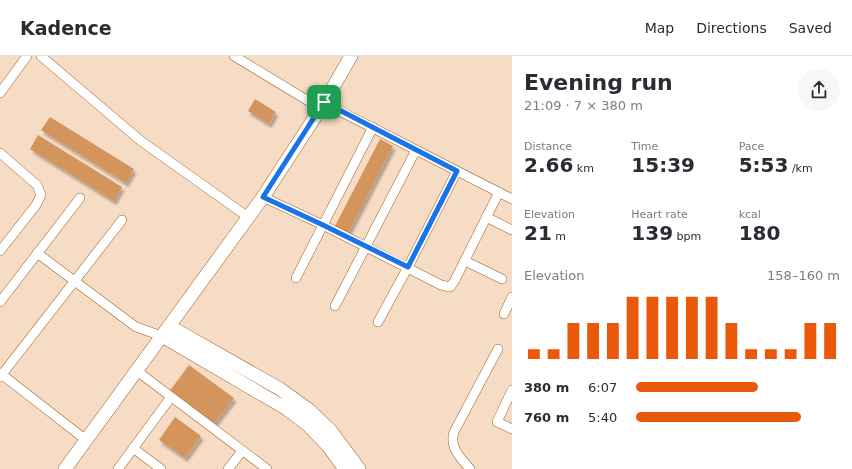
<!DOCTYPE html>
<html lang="en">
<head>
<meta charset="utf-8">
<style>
	:root { --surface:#fff; --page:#f7f7f7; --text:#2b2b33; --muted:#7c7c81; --line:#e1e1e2; --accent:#ea580c }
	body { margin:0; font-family:"DejaVu Sans",sans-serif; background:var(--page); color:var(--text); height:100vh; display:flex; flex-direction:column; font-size:15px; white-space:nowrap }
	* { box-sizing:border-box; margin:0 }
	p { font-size:13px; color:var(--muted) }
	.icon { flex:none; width:22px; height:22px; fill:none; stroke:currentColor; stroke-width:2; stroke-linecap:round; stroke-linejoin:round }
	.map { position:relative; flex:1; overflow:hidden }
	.drawer { display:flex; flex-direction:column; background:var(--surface); width:340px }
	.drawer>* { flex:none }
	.pin { position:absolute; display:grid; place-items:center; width:34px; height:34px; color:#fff; margin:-17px; border-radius:8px; box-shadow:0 2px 6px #0006 }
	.round { display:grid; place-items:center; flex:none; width:42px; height:42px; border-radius:21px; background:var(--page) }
	.head { display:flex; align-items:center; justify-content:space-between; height:68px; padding:0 12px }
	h1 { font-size:22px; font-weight:700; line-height:30px }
	.stats { display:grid; grid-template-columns:repeat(3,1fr); gap:6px; height:68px; padding:4px 12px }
	.stats div { display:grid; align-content:center }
	.stats b { font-size:20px; font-weight:700 }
	.stats small { font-size:11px; font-weight:400 }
	.stats p { font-size:11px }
	.chart { height:112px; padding:8px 12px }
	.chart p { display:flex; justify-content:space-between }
	.chart svg { width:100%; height:72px; margin-top:4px; stroke:var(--accent); stroke-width:6 }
	ul { padding:0 12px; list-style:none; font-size:13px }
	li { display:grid; grid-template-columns:64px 48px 1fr; align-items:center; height:30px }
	li i { height:10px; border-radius:5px; background:var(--accent) }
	header { display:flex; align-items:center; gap:24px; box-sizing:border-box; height:56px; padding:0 20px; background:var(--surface); border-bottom:1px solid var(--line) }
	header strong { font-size:19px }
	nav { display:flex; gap:22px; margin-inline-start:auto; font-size:14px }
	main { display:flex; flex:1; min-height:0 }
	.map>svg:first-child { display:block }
</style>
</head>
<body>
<header>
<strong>Kadence</strong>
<nav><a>Map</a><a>Directions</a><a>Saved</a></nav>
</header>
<main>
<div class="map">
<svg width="512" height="413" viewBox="0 0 512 413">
	<defs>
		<filter id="shadow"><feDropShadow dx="2.5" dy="4" stdDeviation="1" flood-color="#0004"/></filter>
	</defs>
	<rect width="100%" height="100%" fill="#f6dbc5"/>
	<path fill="#d4955c" filter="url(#shadow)" d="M255 43 276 56 269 68 248 55Z
		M50 61 134 113 126 127 41 74Z
		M38 79 122 131 114 145 30 93Z
		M380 83 393 90 347 179 334 172Z
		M189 309 234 342 213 369 169 336Z
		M175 361 201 380 185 402 159 384Z"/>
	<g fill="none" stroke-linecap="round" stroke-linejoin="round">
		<defs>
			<path id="street" d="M41 0 141 85 248 161
				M234 0 320 52
				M0 37 27 0
				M324 47 512 143
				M0 97 37 129 41 139 36 149 0 195
				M263 141 323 169 441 229 450 231 454 226 499 136
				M486 161 512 174
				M37 197 136 271 162 280
				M465 205 502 223
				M296 222 373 71
				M0 246 80 142
				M335 250 416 94
				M504 258 512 241
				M378 266 408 211 457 115
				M137 315 267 413
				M0 317 86 384
				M0 321 122 164
				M512 334 497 366 512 373
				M133 392 161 413
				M118 413 171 341
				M228 413 242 395
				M470 413C461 402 449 392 454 376L498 293"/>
			<path id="secondary" d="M169 270 280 333 309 354 330 374 359 413
				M162 280 287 353 308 369 328 390 345 413
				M65 413 263 141 324 47 351 0"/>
		</defs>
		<use href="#street" stroke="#9d6227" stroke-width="10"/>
		<use href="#secondary" stroke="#9d6227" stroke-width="14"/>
		<use href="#street" stroke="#fff" stroke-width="9"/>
		<use href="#secondary" stroke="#fff" stroke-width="13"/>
	</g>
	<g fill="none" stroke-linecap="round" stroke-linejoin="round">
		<defs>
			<path id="route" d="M324 46 457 115 408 211 323 169 263 141Z"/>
		</defs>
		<use href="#route" stroke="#fff" stroke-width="8"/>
		<use href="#route" stroke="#1a73e8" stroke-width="5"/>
	</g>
</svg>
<div class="pin" style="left:324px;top:46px;background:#1e9e55"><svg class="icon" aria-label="arrive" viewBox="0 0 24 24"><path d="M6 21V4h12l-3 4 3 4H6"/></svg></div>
</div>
<section class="drawer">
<div class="head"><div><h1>Evening run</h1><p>21:09 · 7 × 380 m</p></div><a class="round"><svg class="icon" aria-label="share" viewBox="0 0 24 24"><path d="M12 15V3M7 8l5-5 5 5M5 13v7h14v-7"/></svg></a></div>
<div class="stats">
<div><p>Distance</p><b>2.66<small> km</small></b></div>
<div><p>Time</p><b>15:39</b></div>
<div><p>Pace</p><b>5:53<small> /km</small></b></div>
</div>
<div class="stats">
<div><p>Elevation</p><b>21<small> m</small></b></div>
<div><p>Heart rate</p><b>139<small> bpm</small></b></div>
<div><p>kcal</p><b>180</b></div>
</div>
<div class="chart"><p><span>Elevation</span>158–160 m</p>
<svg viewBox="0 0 160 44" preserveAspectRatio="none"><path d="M5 44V38M15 44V38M25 44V22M35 44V22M45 44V22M55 44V6M65 44V6M75 44V6M85 44V6M95 44V6M105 44V22M115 44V38M125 44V38M135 44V38M145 44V22M155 44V22"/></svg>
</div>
<ul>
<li><b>380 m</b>6:07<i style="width:60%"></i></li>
<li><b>760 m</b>5:40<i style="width:81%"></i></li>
</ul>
</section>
</main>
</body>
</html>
